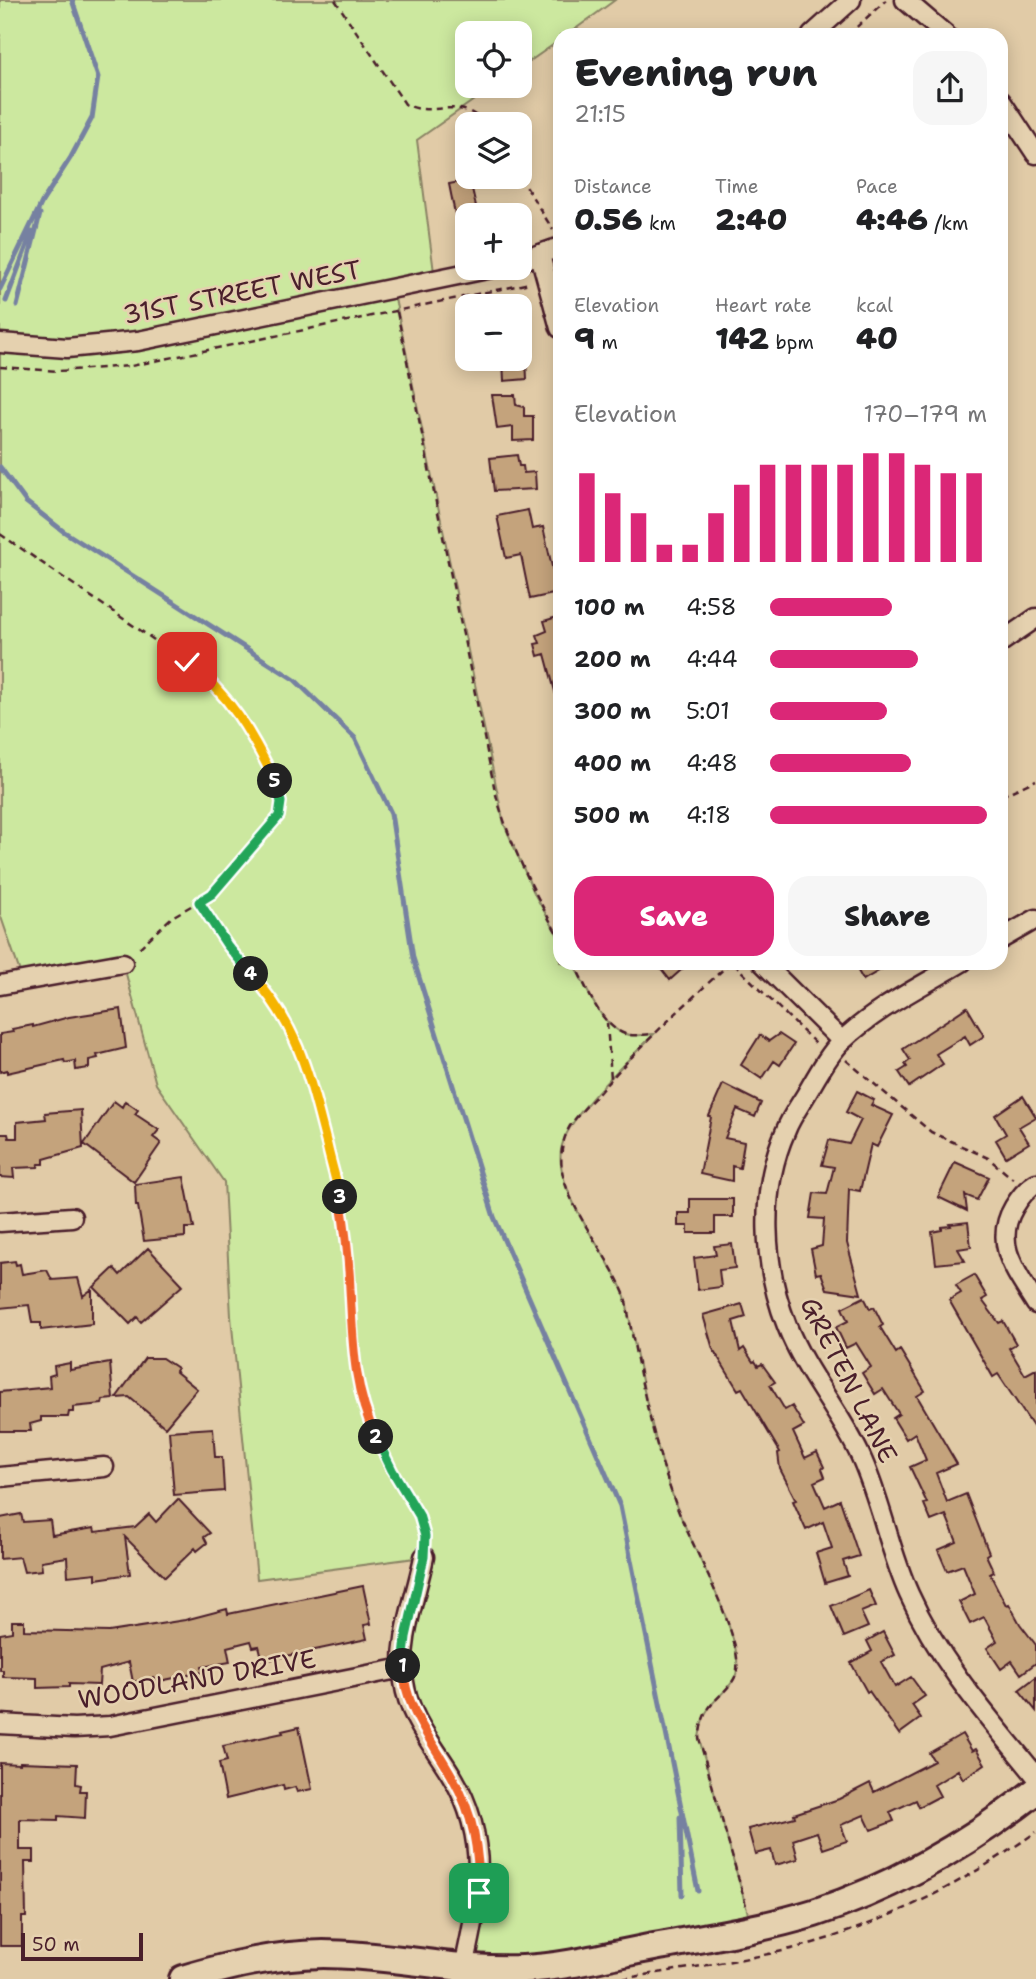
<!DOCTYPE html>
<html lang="en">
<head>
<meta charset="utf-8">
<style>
	:root { --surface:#fff; --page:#f6f6f6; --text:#202124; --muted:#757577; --accent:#db2777 }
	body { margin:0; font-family:"Shantell Sans",sans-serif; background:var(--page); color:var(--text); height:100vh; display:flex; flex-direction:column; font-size:26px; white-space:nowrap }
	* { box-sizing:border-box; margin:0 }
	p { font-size:23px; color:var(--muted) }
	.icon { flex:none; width:38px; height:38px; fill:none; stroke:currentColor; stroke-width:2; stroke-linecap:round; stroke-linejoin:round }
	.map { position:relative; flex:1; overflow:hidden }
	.panel { position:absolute; left:553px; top:28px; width:455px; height:942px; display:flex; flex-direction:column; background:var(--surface); border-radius:21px; box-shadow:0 4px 18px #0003 }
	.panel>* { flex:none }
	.fabs { position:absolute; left:455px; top:21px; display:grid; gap:14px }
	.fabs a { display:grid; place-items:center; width:77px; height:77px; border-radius:14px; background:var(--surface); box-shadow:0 4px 18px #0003; font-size:35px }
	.scale { position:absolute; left:21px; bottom:18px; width:122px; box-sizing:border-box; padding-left:7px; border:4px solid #4a1f2b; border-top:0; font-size:19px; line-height:24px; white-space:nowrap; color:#4a1f2b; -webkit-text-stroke:5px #e5d1af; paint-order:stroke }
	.pin { position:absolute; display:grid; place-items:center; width:60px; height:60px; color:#fff; margin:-30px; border-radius:14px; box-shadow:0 4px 10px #0006 }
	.km { position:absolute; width:35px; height:35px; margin:-18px; border-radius:50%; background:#222; color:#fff; font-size:19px; line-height:35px; text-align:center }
	.round { display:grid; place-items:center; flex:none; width:74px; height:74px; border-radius:21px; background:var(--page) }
	.summary { display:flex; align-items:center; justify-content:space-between; height:119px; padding:0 21px }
	h1 { font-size:38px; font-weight:800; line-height:52px }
	.metrics { display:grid; grid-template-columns:repeat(3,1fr); gap:10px; height:119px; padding:7px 21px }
	.metrics div { display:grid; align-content:center }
	.metrics b { font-size:30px; font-weight:800 }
	.metrics small { font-size:19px; font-weight:400 }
	.metrics p { font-size:19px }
	.chart { height:196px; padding:14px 21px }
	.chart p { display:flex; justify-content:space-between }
	.chart svg { width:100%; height:126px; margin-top:7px; stroke:var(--accent); stroke-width:6 }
	.button { display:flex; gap:14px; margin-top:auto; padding:14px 21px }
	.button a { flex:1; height:80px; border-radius:21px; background:var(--accent); color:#fff; font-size:28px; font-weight:800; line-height:80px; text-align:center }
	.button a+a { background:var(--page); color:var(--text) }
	ul { padding:0 21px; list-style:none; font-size:23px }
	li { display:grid; grid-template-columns:112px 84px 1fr; align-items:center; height:52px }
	li i { height:18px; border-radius:9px; background:var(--accent) }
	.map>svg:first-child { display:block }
</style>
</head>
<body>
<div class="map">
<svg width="1036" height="1979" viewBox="0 0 1036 1979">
	<rect width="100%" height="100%" fill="#e1cba7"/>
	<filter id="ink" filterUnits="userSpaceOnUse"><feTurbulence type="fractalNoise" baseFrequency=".0143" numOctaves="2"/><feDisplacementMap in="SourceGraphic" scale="14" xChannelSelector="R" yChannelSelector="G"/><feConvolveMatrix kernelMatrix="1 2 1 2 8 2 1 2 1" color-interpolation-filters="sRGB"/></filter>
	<g filter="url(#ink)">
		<path fill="#cce89f" stroke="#8b8465" stroke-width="2" d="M0 0H615L567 35H560V40L520 68V33H467V86H494L417 140 435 280 393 289 504 824 535 895 560 939V962L573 963C586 985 599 1025 625 1034 634 1037 644 1034 654 1034 629 1060 566 1116 561 1150 558 1171 569 1194 578 1212 593 1241 613 1266 625 1296 639 1366 651 1437 676 1505 690 1543 742 1633 737 1670 736 1684 717 1696 709 1708 702 1717 701 1727 699 1738L752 1928 464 1967 479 1855 404 1685 423 1557 257 1579 231 1316 224 1182 156 1084 123 963 23 981 0 914Z"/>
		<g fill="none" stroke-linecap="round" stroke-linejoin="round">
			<path stroke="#7681a1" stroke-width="5" d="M0 289 42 202 71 157 92 118 98 77 72 0
				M6 301 32 232
				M17 306 40 214
				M0 467 26 502 63 531 295 680 355 738 391 813 413 958 494 1217 620 1506 698 1891
				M680 1817 682 1895"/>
		</g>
		<path fill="#c4a37c" stroke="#4a1f2b" stroke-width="2" d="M470 180 478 215 456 219 449 184Z
			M503 359H526L527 379 504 381Z
			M492 395H515L516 405 524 407V416H533V440L513 441V427L497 429Z
			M517 455 519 466H523L524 473 535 472 536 489 494 491 490 458Z
			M528 510 532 529 543 527 558 593 530 599 521 555 506 558 497 516Z
			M560 616V694L556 695 545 654 538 656 535 644 540 643 537 635 547 631 544 621Z
			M656 962H690L670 980Z
			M853 962H894L863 980Z
			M967 1007 984 1036 970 1045 965 1036 936 1054 943 1064 909 1087 899 1072 907 1067 905 1064 910 1060 903 1049Z
			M121 1009 126 1048 97 1055 98 1058 89 1060V1068L76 1070 75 1061 65 1063 64 1060 7 1073V1070L0 1072V1034L13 1032 12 1029 33 1025V1027L69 1017Z
			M779 1034 794 1044 780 1065 774 1061 762 1079 741 1065 760 1035 769 1041Z
			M723 1084 761 1103 755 1117 737 1109 725 1138 744 1142 740 1168 732 1166V1181L700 1174 711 1117 709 1116Z
			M857 1091 874 1100 871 1105 893 1115 877 1147 871 1144 860 1191 849 1189 847 1243 861 1294 827 1289 821 1273 816 1274 811 1249 822 1246 824 1219 810 1218 814 1193 827 1194 834 1167 822 1165 829 1140 849 1144 861 1120 846 1112Z
			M1023 1096 1036 1117 1019 1127 1029 1143 1006 1157 996 1140 1006 1134 995 1115Z
			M114 1101 122 1107 125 1101 138 1110 135 1114 159 1130 153 1137 161 1143 134 1182 84 1144Z
			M81 1110 83 1148 44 1159V1164H39L38 1167 13 1168 14 1178 0 1177V1134H8L9 1138H17V1122L46 1119 45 1113Z
			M955 1162 989 1177 977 1200 965 1195 967 1211 938 1197Z
			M184 1177 194 1228H185V1237L144 1241 138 1206H136L135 1184Z
			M690 1199H733V1217H715V1233H688V1226H678V1213H690Z
			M968 1222 971 1247 958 1249 965 1261 936 1264 932 1232 942 1230V1227L951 1226 950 1224Z
			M732 1244 735 1268 719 1270 721 1287 698 1290 694 1258 716 1255 714 1246Z
			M148 1248 183 1285 141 1322 137 1317 130 1324 94 1287 114 1268 120 1275Z
			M15 1261 16 1265 20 1264 22 1274 47 1270 52 1280 78 1278 83 1296 92 1289V1324L41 1330V1323H32L29 1305 0 1308V1263Z
			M974 1275 987 1297 982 1300 999 1323 1003 1321 1016 1344 1009 1348 1025 1375 1036 1369V1431L998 1374 993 1377 949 1300 961 1293 956 1285Z
			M864 1297 870 1309 874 1307 883 1325 880 1327 896 1353 900 1350 925 1391 917 1396 957 1464 936 1473 947 1502 966 1494 989 1553 986 1555 994 1572 990 1574 1006 1605 1009 1604 1020 1624 1036 1645V1663L1021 1674 1012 1661 1001 1669 987 1648 997 1641 984 1617 970 1624 959 1602 975 1594 963 1565 947 1571 938 1550 957 1542 946 1515 931 1521 924 1504 927 1503 910 1467 926 1460 915 1433 906 1439 893 1418 899 1414 883 1389 875 1394 862 1373 871 1367 856 1343 846 1348 836 1327 848 1321 842 1308Z
			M742 1304 746 1317 733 1321 740 1351 744 1348 753 1362 755 1361 758 1366 762 1364 775 1382 770 1385 785 1410 792 1406 804 1426 793 1432 805 1458 817 1452 824 1467 822 1469 825 1477 814 1482 825 1507 840 1500 859 1556 843 1561 848 1576 825 1583 816 1553 832 1548 823 1522 806 1530 793 1501 796 1500 780 1469 778 1453 780 1452 742 1388 738 1390 713 1349 703 1315Z
			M145 1358H162L177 1368 175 1371 197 1389 165 1427 129 1397 116 1398Z
			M70 1363V1370L110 1363 113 1399 103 1400 102 1404 73 1407V1412H69L68 1417H41V1421L30 1424 31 1431H0V1392L50 1387 49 1376 55 1374 54 1366Z
			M213 1428 215 1457H222L224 1491 174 1495 169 1431Z
			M178 1499 210 1533 204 1537 207 1543 197 1551 195 1548 165 1577 125 1537 130 1574 96 1579V1573L68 1576 67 1557 41 1561 42 1570 24 1572 20 1557 0 1559V1518L21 1514 23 1522 50 1520 52 1535 94 1528 95 1532 135 1527 149 1514 156 1522Z
			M363 1586 371 1624 364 1625 367 1639 263 1661 259 1646 253 1647 251 1641 227 1647 230 1662 202 1667 203 1672 155 1682 154 1678 133 1682 129 1662 100 1670 99 1685 69 1684V1687L37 1688V1678L3 1677V1670H0V1634L12 1632V1621H24V1630L109 1632 185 1620 227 1609 228 1614Z
			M869 1590 876 1606 861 1612 868 1627 844 1637 831 1606Z
			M883 1632 895 1655 881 1662 895 1687 911 1677 925 1696 912 1705 921 1718 899 1734 869 1691 867 1692 851 1663 872 1651 867 1641Z
			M1036 1677V1711L1019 1690Z
			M299 1727 312 1789 297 1792 295 1787 284 1790 283 1785 226 1799 219 1763 227 1761 223 1746 283 1733 282 1731Z
			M962 1734 972 1751 976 1749 985 1764 963 1779 958 1770 934 1785 940 1796 919 1807 916 1800 890 1812 894 1821 871 1830 864 1815 841 1825 847 1841 823 1849 817 1832 793 1840 798 1859 775 1865 771 1850 755 1854 748 1829 795 1817 794 1814 839 1799 870 1783 874 1792 934 1761 929 1753Z
			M20 1762 77 1764 76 1784 81 1785 80 1791H86L85 1818 58 1816V1820L20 1819V1850H34V1862H25L26 1917H22V1946H0V1763L20 1764Z"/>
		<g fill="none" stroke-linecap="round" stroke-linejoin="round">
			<defs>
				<path id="street" d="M905 0 946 35
					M812 35 851 0
					M1001 101 1036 154
					M540 255 560 328
					M520 261 560 247
					M0 343 67 348 138 341 492 268
					M1001 642 1036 618
					M1001 939 1036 919
					M762 962 842 1041
					M962 962C922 986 876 1008 842 1041 828 1055 817 1076 807 1093 800 1105 791 1117 786 1130 759 1190 763 1266 787 1326 805 1372 839 1410 860 1455 881 1500 889 1550 909 1594 940 1663 989 1718 1036 1776
					M0 985 123 963
					M1036 1183C1026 1189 1020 1197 1014 1207 992 1244 1017 1273 1036 1304
					M0 1222 72 1217
					M0 1477 104 1467
					M424 1557C416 1597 398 1641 404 1682 409 1718 434 1746 452 1776 492 1842 478 1906 462 1976
					M0 1724 74 1728 110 1726 403 1668"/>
				<path id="secondary" d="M183 1979C231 1965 271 1955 323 1954 390 1954 456 1972 523 1969 567 1967 611 1955 654 1947 707 1937 762 1929 814 1913 895 1887 969 1843 1036 1791"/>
			</defs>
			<use href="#street" stroke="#4a1f2b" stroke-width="23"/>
			<use href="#secondary" stroke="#4a1f2b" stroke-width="32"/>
			<path stroke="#4a1f2b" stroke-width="2.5" stroke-dasharray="7 5" stroke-linecap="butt" d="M335 0 405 104C433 119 459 94 485 124
				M848 35 886 0
				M520 177 553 230
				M397 312 495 791C509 844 534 892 560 939
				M0 367 58 371 131 366 530 283
				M0 534 211 679 227 696 279 788V816L212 894 172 917 136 951
				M1001 796 1036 780
				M199 903 227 945 265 990 286 1021 305 1061 318 1103 340 1202 350 1285 353 1352 359 1394 392 1470 419 1515 425 1541
				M573 962C586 985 599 1025 625 1034 634 1037 644 1034 654 1034
				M731 962C685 1005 639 1046 598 1094 589 1104 577 1115 570 1126 560 1143 559 1165 565 1183 579 1224 609 1256 625 1296 638 1367 651 1437 676 1505 690 1543 742 1633 737 1670 736 1684 717 1696 709 1708 702 1717 701 1727 699 1738L747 1909
				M733 963 816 1044
				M607 1023 611 1079
				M846 1060 931 1132 988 1158 1013 1179
				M622 1979C678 1969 736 1962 791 1949 879 1927 963 1884 1036 1832"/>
			<use href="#street" stroke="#e5d1af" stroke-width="18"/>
			<use href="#secondary" stroke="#e5d1af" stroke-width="26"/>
		</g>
	</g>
	<g fill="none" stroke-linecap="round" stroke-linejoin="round" filter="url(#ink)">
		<defs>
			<path id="split-1" d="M403 1666C405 1711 433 1741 453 1778 474 1815 479 1851 479 1893"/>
			<path id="split-2" d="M376 1437 392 1470 419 1515 425 1536 424 1557 406 1637 403 1666"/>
			<path id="split-3" d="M340 1197C345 1227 349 1259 350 1289 353 1341 353 1389 376 1437"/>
			<path id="split-4" d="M251 974C300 1028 309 1077 327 1145 331 1163 336 1179 340 1197"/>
			<path id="split-5" d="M251 974 227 945 199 902 212 894 279 816 281 802 275 781"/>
			<path id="split-6" d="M187 662C229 693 252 734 275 781"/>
		</defs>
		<use href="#split-1" stroke="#fff" stroke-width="14"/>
		<use href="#split-2" stroke="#fff" stroke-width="14"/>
		<use href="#split-3" stroke="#fff" stroke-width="14"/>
		<use href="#split-4" stroke="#fff" stroke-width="14"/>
		<use href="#split-5" stroke="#fff" stroke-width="14"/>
		<use href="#split-6" stroke="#fff" stroke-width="14"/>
		<use href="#split-1" stroke="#f0652b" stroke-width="9"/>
		<use href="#split-2" stroke="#22a559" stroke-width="9"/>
		<use href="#split-3" stroke="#f0652b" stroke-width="9"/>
		<use href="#split-4" stroke="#f5b400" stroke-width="9"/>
		<use href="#split-5" stroke="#22a559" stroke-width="9"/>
		<use href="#split-6" stroke="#f5b400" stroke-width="9"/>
	</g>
	<g text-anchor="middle" stroke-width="5" stroke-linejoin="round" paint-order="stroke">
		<g font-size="26" fill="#4a1f2b" stroke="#e5d1af">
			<text transform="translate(242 292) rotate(-11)" y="9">31ST STREET WEST</text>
			<text transform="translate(849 1380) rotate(63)" y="9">GRETEN LANE</text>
			<text transform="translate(197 1679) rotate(-10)" y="9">WOODLAND DRIVE</text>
		</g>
	</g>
</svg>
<div class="fabs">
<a><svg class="icon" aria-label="locate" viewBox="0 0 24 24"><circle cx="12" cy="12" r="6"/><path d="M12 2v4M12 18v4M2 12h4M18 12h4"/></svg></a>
<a><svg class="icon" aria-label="layers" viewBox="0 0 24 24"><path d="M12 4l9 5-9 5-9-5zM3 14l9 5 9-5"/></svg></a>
<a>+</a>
<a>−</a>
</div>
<div class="scale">50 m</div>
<div class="pin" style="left:479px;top:1893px;background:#1e9e55"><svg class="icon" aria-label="arrive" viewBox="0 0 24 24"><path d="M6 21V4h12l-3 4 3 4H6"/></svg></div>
<div class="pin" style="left:187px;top:662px;background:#d93025"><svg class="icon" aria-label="check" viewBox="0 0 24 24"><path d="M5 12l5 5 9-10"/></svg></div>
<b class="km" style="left:403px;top:1666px">1</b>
<b class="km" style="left:376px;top:1437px">2</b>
<b class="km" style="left:340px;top:1197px">3</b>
<b class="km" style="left:251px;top:974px">4</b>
<b class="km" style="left:275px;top:781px">5</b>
<section class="panel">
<div class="summary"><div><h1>Evening run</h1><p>21:15</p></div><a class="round"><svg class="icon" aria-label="share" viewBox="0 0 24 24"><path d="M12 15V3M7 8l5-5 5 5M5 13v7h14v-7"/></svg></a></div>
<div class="metrics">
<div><p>Distance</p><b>0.56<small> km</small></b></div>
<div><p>Time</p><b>2:40</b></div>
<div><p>Pace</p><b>4:46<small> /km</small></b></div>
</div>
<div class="metrics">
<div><p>Elevation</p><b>9<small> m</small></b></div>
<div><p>Heart rate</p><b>142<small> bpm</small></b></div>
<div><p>kcal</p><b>40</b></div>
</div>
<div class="chart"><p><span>Elevation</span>170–179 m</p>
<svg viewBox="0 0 160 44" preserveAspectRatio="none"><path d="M5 44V13M15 44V20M25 44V27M35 44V38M45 44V38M55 44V27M65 44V17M75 44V10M85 44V10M95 44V10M105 44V10M115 44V6M125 44V6M135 44V10M145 44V13M155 44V13"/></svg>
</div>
<ul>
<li><b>100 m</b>4:58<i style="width:56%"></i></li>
<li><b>200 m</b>4:44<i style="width:68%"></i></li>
<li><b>300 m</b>5:01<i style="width:54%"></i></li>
<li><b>400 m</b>4:48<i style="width:65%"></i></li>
<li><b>500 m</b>4:18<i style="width:100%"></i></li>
</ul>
<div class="button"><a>Save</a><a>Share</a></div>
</section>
</div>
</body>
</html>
